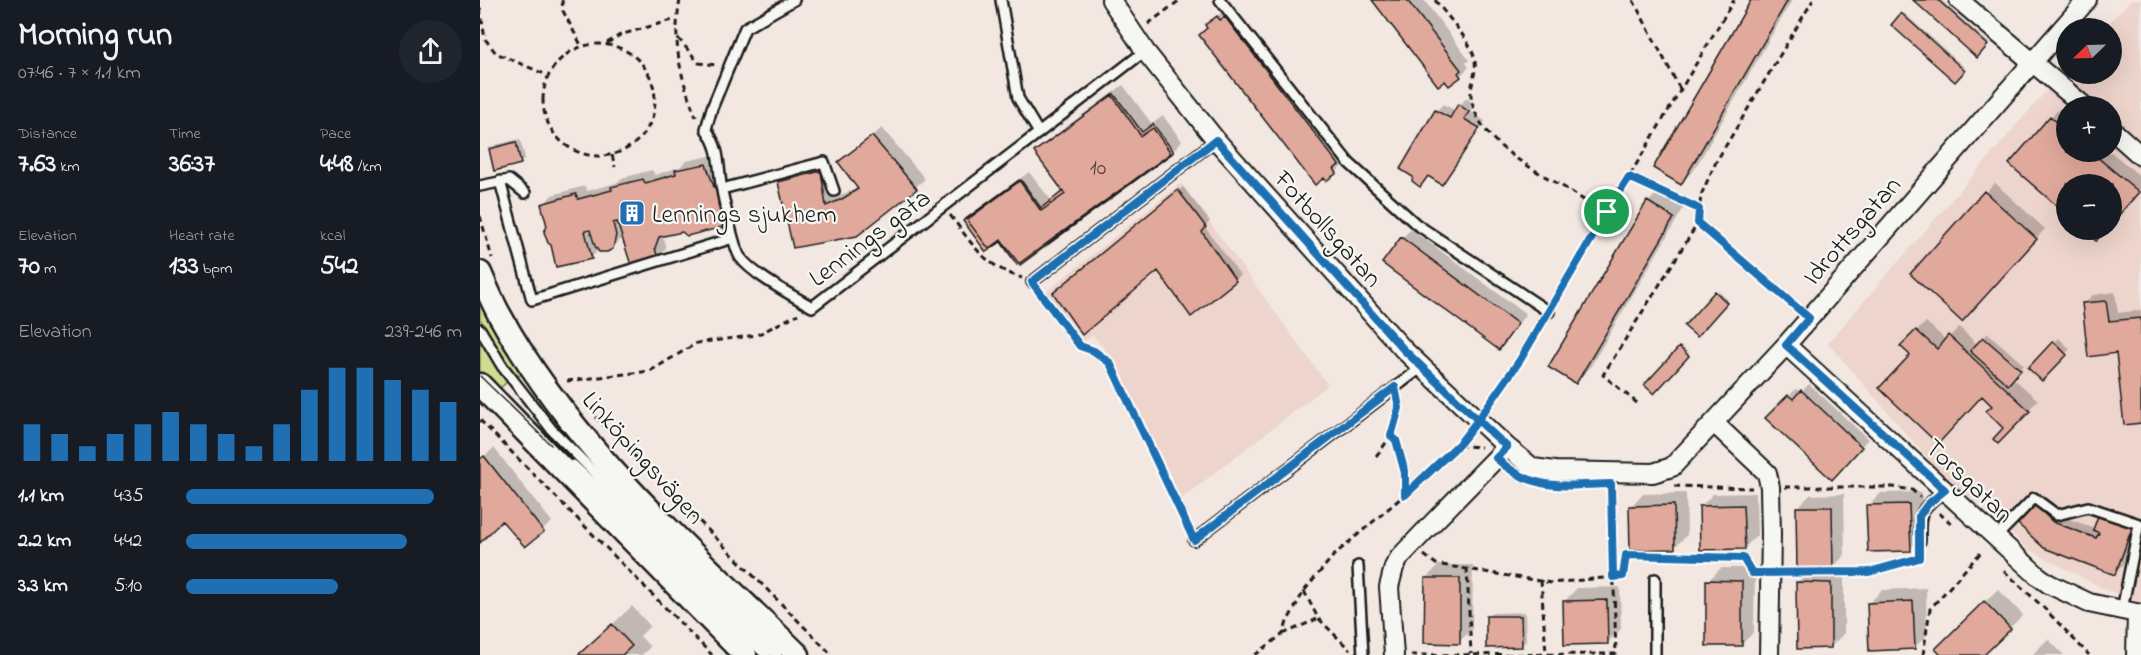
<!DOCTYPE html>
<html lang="en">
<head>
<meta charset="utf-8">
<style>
	:root { --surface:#171b24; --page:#20242c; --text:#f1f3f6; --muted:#9ea1a6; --accent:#1f6fb2 }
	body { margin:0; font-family:"Indie Flower",sans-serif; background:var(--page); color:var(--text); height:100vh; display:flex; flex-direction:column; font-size:22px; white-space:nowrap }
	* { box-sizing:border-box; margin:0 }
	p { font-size:20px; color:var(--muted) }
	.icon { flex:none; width:33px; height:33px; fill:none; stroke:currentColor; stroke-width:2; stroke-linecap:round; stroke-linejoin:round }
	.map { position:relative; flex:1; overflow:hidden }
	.sheet { display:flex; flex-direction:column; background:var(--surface); width:480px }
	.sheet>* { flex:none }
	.needle { width:39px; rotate:247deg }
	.tools { position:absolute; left:1576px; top:18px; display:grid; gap:12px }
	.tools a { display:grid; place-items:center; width:66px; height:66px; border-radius:50%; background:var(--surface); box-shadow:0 6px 24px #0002; font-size:30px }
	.pin { position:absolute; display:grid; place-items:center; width:51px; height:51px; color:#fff; margin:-26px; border:3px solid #fff; border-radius:50%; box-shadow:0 2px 6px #0007 }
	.round { display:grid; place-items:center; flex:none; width:63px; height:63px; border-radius:32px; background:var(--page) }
	.summary { display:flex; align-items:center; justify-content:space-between; height:102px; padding:0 18px }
	h1 { font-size:33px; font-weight:800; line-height:45px }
	.metrics { display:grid; grid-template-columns:repeat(3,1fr); gap:9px; height:102px; padding:6px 18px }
	.metrics div { display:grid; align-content:center }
	.metrics b { font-size:26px; font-weight:800 }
	.metrics small { font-size:16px; font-weight:400 }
	.metrics p { font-size:16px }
	.chart { height:168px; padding:12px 18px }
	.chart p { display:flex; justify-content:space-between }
	.chart svg { width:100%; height:108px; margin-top:6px; stroke:var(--accent); stroke-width:6 }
	ul { padding:0 18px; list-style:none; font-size:20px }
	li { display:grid; grid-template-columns:96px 72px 1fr; align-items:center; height:45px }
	li i { height:15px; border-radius:8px; background:var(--accent) }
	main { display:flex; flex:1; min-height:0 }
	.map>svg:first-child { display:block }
</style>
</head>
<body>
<main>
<section class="sheet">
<div class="summary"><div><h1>Morning run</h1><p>07:46 · 7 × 1.1 km</p></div><a class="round"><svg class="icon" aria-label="share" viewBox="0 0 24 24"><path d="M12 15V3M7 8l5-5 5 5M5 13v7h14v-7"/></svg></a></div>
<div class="metrics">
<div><p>Distance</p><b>7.63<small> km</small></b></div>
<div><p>Time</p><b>36:37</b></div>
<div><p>Pace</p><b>4:48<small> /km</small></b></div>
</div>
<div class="metrics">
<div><p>Elevation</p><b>70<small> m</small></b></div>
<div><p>Heart rate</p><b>133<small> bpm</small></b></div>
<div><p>kcal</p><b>542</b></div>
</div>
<div class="chart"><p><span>Elevation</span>239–246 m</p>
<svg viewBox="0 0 160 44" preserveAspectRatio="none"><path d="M5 44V29M15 44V33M25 44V38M35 44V33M45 44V29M55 44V24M65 44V29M75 44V33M85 44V38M95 44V29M105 44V15M115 44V6M125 44V6M135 44V11M145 44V15M155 44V20"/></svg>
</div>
<ul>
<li><b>1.1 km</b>4:35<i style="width:90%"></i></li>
<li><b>2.2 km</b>4:42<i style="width:80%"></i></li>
<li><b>3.3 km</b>5:10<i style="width:55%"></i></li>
</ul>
</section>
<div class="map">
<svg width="1661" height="655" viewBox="0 0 1661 655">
	<rect width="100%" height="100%" fill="#f2e7e1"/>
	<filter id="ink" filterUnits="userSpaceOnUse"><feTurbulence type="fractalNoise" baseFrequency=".0167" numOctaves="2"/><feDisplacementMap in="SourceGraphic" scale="12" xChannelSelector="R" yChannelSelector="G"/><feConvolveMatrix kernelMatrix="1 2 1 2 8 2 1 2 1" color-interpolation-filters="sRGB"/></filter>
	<g filter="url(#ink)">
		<path fill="#edd4cc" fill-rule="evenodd" d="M1651 0H1661V603L1626 590 1548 549 1498 502 1480 492 1462 475 1348 343 1587 67V74H1632V28H1624ZM1587 106H1632V152H1587ZM1587 184H1632V230H1587Z
			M701 183 848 385 701 499 636 362 613 335 603 343 566 292Z"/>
		<path fill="#cedd91" stroke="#757c56" stroke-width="1.5" d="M0 296 44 372 36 378 0 319Z
			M0 339 27 382 18 390 0 371Z"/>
		<path fill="#0003" d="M894 0H944L989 60 986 63 989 67 980 76Z
			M1273 0H1312L1214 170 1201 183Z
			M1436 0H1461L1509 43 1497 56Z
			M747 8 750 12 755 9 867 154 865 163 856 172 727 25Z
			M1424 13 1485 68 1475 80 1413 24Z
			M643 85 672 124 683 116 702 141 693 151 539 264 521 240 485 221 494 212 549 172 571 200 584 190 556 152 565 143Z
			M986 98 995 104 990 111 1005 121 968 176 961 183 949 175 940 185 956 111 963 104 976 111Z
			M1580 108 1587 114V152H1631L1661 177V189L1632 222V184H1587V213L1571 117Z
			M402 128 445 179 377 234 300 183 309 174 350 163 355 197 373 190 378 187 360 162Z
			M40 139 45 158 40 163 10 150 15 145Z
			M235 155 243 179 247 177 251 191 247 195 252 216 242 226 185 234 183 237 186 248 177 257 143 237 132 248 119 249 111 258 69 226 63 205 72 195 105 186 107 191 136 183 142 178 172 170 175 175 200 167 206 161Z
			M1515 183 1565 229 1491 310 1432 274Z
			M703 187 730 221 725 227 760 275 755 280 711 315 678 269 579 289Z
			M1181 189 1206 204 1109 369 1096 382 1168 202Z
			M931 229 1046 314 1019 348 922 238Z
			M1238 291 1248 300 1217 335 1207 326Z
			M1635 292 1638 313 1661 310V422L1637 352 1603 304 1613 295Z
			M1446 322 1466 340 1479 327 1498 345 1508 333 1544 365 1533 378 1558 400 1527 433 1514 406 1502 394 1432 355 1422 346Z
			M1579 338 1590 349 1562 379 1550 368Z
			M1201 346 1209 353 1174 392 1166 385Z
			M1329 384 1388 439 1352 478 1287 418 1316 389 1321 392Z
			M14 448 72 522 45 545 22 518 0 541V460Z
			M1442 492 1443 536 1430 549 1388 506 1401 493Z
			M1206 493 1207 535 1194 548 1150 507 1163 494Z
			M1276 493 1277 535 1264 548 1220 507 1233 494Z
			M1364 494 1365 555 1350 570 1364 571V633L1351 647 1317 583 1332 568 1317 508 1330 495Z
			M1563 500 1580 516 1615 528 1620 517 1627 510 1658 521 1642 566 1635 573 1565 547 1556 506Z
			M959 565H993L992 629 979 642 946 578Z
			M1241 568H1275L1274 632 1261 645 1228 581Z
			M1140 587 1141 629 1128 642 1084 602 1097 588Z
			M1446 588 1447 635 1434 648 1389 603 1402 590Z
			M1518 589 1543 615 1502 655H1463L1457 649Z
			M152 606 170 626 160 636 170 647 162 655H100Z
			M1045 612 1046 641 1041 646 1007 617 1012 613Z
			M1568 639 1584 655H1552Z"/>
		<path fill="#e1a99b" stroke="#1c1c1c" stroke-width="1.5" d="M892 0H927L981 70 978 73 981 77 969 86 965 81 958 86Z
			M1271 0H1308L1201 185 1173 168Z
			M1433 0H1458L1508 45 1497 58Z
			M1421 13 1485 71 1475 82 1411 25Z
			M737 16 740 20 745 17 859 165 854 169 857 173 846 181 844 178 835 185 719 35 727 28 725 25Z
			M634 94 662 132 673 124 694 152 540 265 521 240 509 249 487 220 541 180 561 208 583 191 554 152Z
			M632 95 661 136 673 128 691 153 537 265 521 242 506 252 483 221 539 180 561 211 585 194 554 152Z
			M978 104 989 112 984 119 1000 128 962 185 948 176 940 187 932 181 933 177 920 169 955 110 970 118Z
			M1570 116 1587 131V152H1611L1659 192 1632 223V184H1587V215L1529 164Z
			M392 136 437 189 377 236 313 248 298 182 341 171 346 206 362 199 378 189 358 162Z
			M36 142 41 164 14 171 9 149Z
			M226 164 234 187 238 185 242 202 238 203 243 227 207 236 202 232 179 237 175 248 178 259 151 265 137 222 133 223 136 235 133 249 127 252H119L115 246 110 230 105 231 112 259 76 267 71 245 68 243 64 232 67 226 61 204 96 194 98 199 132 190 131 187 163 179 165 183 196 174 195 170Z
			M698 190 726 227 722 232 756 281 711 317 678 271 602 335 573 293Z
			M1504 191 1557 239 1482 322 1430 274Z
			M1167 201 1194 218 1096 384 1068 367Z
			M1603 230H1626L1616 241Z
			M921 237 1038 324 1019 350 902 263Z
			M1235 291 1247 303 1217 337 1204 326Z
			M1626 301 1629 321 1661 318V423L1644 425 1636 353 1608 357 1602 303Z
			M1436 330 1457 349 1468 335 1550 411 1518 444 1513 439 1523 428 1506 411 1512 406 1502 396 1458 444 1399 388 1430 355 1420 346Z
			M1503 337 1541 370 1528 385 1490 351Z
			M1573 341 1587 355 1562 381 1548 368Z
			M1199 347 1209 356 1174 394 1164 385Z
			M1321 390 1382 447 1352 480 1285 418 1308 395 1313 399Z
			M4 456 64 532 45 547 22 521 0 543V459Z
			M1429 504 1431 551 1388 552 1386 505Z
			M1194 505 1195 549 1150 550 1149 506Z
			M1263 505 1265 549 1220 550 1219 506Z
			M1555 505 1573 522 1616 538 1619 533 1613 530 1618 516 1652 528 1635 575 1564 548 1538 524Z
			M1316 507H1352L1353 569 1317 570Z
			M945 578H980V644L944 643Z
			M1226 580 1262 581V646H1226Z
			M1316 582 1351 583V648L1317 649Z
			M1127 600 1128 644 1084 645 1083 601Z
			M1433 601 1435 649 1389 651 1387 603Z
			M1504 601 1531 629 1504 655H1461L1455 649Z
			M1006 616H1041L1042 647 1006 648Z
			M132 624 152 646 142 655H98Z"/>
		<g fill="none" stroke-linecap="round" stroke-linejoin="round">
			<defs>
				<path id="service" d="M314 0 265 28 232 108 226 129C240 149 238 162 241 185 243 197 254 248 260 257 273 275 312 295 332 307L665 51
					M521 0 538 98 559 133
					M740 0 869 163 936 224 1069 312
					M20 181 52 300 253 238
					M0 186 29 180 45 193
					M242 189 344 162 354 191
					M552 282 736 140
					M0 329 22 366 72 430 297 655
					M93 465 153 521 286 655
					M1515 538 1554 498 1577 515 1608 507 1659 524 1642 610
					M714 540 942 367
					M1440 541C1439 509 1441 510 1465 490
					M878 566 883 655
					M1175 579V655"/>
				<path id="minor" d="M631 0 665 51 736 140 924 350 1027 447 1053 468 1075 471 1173 473 1192 467 1306 345 1607 0
					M1479 0 1604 106
					M1632 130 1661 156
					M1306 345 1558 576 1569 584 1609 603 1661 614
					M1234 423 1287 473 1290 487 1291 534 1289 655
					M914 655 909 587 914 567 920 557 941 535 1027 447
					M1656 655 1657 614"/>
				<path id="tertiary" d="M0 273C6 287 12 301 19 314 92 448 210 549 318 655
					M0 385 265 655"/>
			</defs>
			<use href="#service" stroke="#1c1c1c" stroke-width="14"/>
			<use href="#minor" stroke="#1c1c1c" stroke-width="22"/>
			<use href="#tertiary" stroke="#1c1c1c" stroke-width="27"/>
			<path stroke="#1c1c1c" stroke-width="3" stroke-dasharray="6 4.5" stroke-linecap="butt" d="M82 0 83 11 102 47
				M200 0C192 44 200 76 216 117
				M955 0C966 15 993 43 995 61 997 75 988 88 992 102 1002 143 1046 165 1080 185 1098 195 1107 204 1127 212
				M1153 0 1200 89
				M0 8 5 39 16 53 69 76
				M668 24 700 0
				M198 38 219 63 236 65
				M127 43 140 35 196 19
				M63 100a56 56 0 1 1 112 0a56 56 0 1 1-112 0Z
				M132 155 135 167
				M1149 176 1219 209
				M470 215C494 246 503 265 542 278
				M0 216 12 258
				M1218 223 1316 307
				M558 291 600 346 614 351 630 363 708 529
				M1075 301 1254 0
				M87 381 170 371 217 343 277 335 318 314
				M1157 403 1123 375 1218 223 1221 195 1236 162 1333 0
				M1008 408 1062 322
				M116 417 352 655
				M0 420 232 655
				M911 436 916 440 925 473V494
				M980 443 984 446 1001 447
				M896 456C908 441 922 422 918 401
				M1194 486 1272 488
				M1305 487H1413L1432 490 1440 497
				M1459 513 1472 524
				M944 555 956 564 1072 583 1143 576 1146 555 1263 558 1272 573
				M987 568 991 654
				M1524 571 1563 607 1609 655
				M1306 573 1389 572 1439 558V553
				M1061 580 1066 653
				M824 591 838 618 870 650
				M803 634 837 619
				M775 655 803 634 807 622 824 591 854 555 949 474 987 434
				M931 655 1136 654 1131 489
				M1443 655 1450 609 1502 551"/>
			<use href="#service" stroke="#f6f6f2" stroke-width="9"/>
			<use href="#minor" stroke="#f6f6f2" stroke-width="18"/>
			<use href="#tertiary" stroke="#f6f6f2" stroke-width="22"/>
			<path stroke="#1c1c1c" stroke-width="1.5" d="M0 376 71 445"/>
		</g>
	</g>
	<g fill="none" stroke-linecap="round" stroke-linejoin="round" filter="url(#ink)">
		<defs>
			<path id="route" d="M1127 212 1040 360 998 420 924 350 736 140 552 282 600 346 614 351 630 363 714 540 915 387 919 408 911 436 916 440 925 473V495L980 443 998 420 1027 447 1016 458C1054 493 1084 485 1131 484L1133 577 1143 576 1146 555 1263 558 1272 573 1389 572 1439 558V516L1448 504 1465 490 1306 345 1329 318 1218 223 1219 209 1213 206 1149 177 1127 212"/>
		</defs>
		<use href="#route" stroke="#fff" stroke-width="12"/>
		<use href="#route" stroke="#1f6fb2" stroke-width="8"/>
	</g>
	<defs>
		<symbol id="building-square" viewBox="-11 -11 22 22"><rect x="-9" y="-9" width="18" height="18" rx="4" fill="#1f6fb2" stroke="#f6f6f2"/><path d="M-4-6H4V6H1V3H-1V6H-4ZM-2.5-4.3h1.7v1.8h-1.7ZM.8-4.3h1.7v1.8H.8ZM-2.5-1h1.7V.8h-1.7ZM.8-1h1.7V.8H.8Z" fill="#fff"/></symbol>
	</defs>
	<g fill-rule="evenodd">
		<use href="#building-square" x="137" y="198" width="30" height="30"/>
	</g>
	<g text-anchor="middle" stroke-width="4.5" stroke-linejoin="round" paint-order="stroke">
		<g font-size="22" fill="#4d3f3c">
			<text x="618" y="174">10</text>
		</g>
		<g font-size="26" fill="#1c1c1c" stroke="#f6f6f2" text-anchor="start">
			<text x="172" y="222">Lennings sjukhem</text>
		</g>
		<g font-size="26" fill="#1c1c1c" stroke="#f6f6f2">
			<text transform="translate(849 228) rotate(48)" y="9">Fotbollsgatan</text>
			<text transform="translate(1371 230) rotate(-49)" y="9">Idrottsgatan</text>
			<text transform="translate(389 237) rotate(-37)" y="9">Lennings gata</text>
			<text transform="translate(164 457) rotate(48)" y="9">Linköpingsvägen</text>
			<text transform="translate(1490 480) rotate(43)" y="9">Torsgatan</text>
		</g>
	</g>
</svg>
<div class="tools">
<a><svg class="needle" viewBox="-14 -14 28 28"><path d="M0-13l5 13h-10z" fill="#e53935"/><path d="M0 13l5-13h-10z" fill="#9ea1a6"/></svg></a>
<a>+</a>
<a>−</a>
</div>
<div class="pin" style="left:1127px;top:212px;background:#1e9e55"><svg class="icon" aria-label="arrive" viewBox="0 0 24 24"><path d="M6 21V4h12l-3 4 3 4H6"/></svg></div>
</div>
</main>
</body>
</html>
